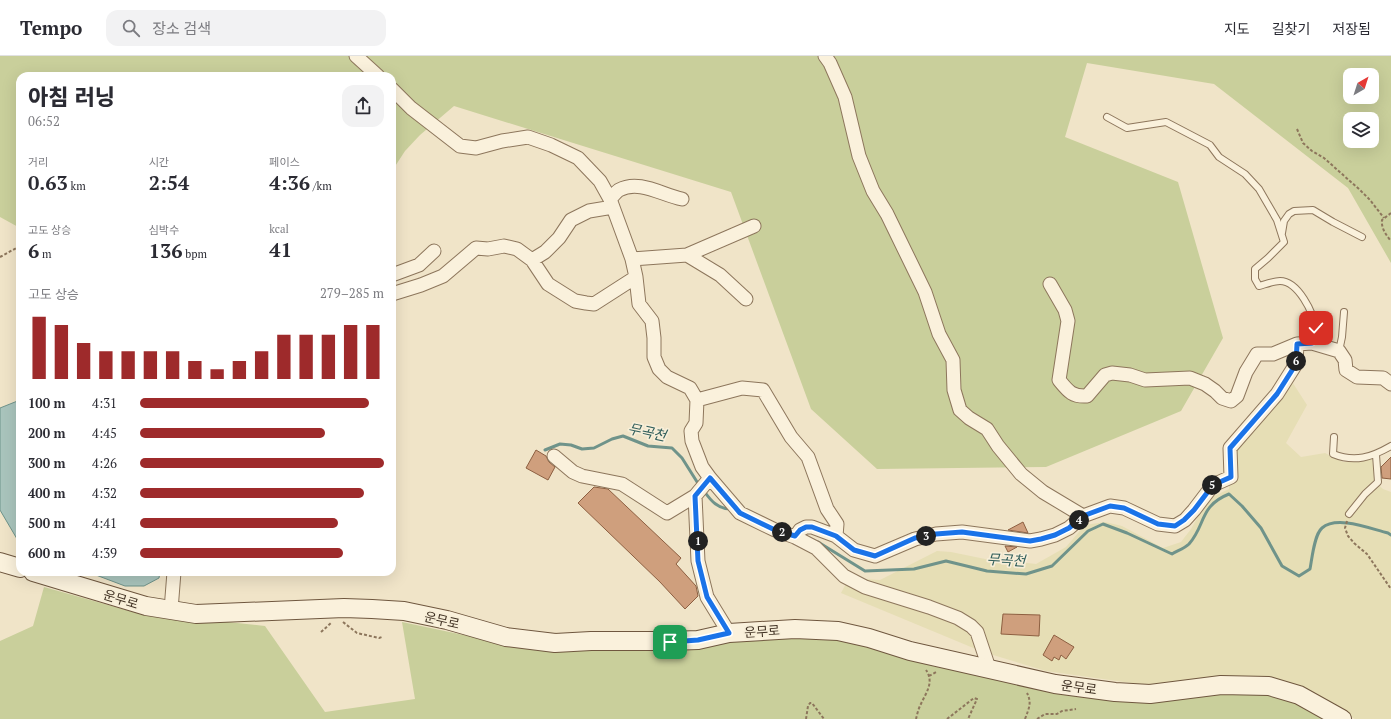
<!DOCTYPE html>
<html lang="ko">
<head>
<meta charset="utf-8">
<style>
	:root { --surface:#fff; --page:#f2f2f3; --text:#2b2b33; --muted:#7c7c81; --line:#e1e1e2; --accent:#9e2a2b }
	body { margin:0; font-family:"PT Serif","Noto Sans KR",serif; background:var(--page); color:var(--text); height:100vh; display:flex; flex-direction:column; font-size:15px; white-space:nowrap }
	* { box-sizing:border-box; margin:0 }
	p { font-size:13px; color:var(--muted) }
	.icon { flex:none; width:22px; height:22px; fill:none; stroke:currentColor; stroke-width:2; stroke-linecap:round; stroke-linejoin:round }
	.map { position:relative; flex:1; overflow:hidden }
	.drawer { position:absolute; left:16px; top:16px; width:380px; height:504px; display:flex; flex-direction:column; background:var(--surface); border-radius:12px; box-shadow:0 4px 16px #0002 }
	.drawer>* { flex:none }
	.needle { width:26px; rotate:39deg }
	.buttons { position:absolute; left:1343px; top:12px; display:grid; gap:8px }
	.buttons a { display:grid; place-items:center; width:36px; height:36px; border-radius:8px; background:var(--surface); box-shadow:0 4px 16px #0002; font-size:20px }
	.pin { position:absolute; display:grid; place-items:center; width:34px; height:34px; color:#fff; margin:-17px; border-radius:8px; box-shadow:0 2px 6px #0006 }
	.km { position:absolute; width:20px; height:20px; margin:-10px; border-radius:50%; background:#222; color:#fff; font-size:11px; line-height:20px; text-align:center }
	.round { display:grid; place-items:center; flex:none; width:42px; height:42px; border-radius:12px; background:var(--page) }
	.head { display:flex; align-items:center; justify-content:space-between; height:68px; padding:0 12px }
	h1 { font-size:22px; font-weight:800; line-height:30px }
	.metrics { display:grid; grid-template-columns:repeat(3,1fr); gap:6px; height:68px; padding:4px 12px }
	.metrics div { display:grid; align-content:center }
	.metrics b { font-size:20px; font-weight:800 }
	.metrics small { font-size:11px; font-weight:400 }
	.metrics p { font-size:11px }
	.chart { height:112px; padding:8px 12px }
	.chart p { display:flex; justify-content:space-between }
	.chart svg { width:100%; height:72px; margin-top:4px; stroke:var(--accent); stroke-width:6 }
	ul { padding:0 12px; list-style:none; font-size:13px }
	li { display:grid; grid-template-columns:64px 48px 1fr; align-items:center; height:30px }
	li i { height:10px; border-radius:5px; background:var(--accent) }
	header { display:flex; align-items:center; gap:24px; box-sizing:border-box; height:56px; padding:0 20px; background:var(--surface); border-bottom:1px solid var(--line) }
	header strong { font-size:19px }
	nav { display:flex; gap:22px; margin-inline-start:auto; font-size:14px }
	.search { width:280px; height:36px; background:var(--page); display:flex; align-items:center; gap:10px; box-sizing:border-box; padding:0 14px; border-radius:12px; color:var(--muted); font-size:15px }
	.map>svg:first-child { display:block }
</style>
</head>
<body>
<header>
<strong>Tempo</strong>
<div class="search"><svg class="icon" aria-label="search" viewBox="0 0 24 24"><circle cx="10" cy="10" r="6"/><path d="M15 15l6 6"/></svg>장소 검색</div>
<nav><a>지도</a><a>길찾기</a><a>저장됨</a></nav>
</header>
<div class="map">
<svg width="1391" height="663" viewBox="0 0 1391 663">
	<rect width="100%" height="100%" fill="#f0e4c8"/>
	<path fill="#e6deb5" d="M1289 321 1307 349 1286 387 1301 401 1325 397 1343 406 1372 402 1375 426 1383 433 1391 436V663H1355L1308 635 1153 630 1046 615 983 596 841 537 849 522 880 524 937 495 951 496 995 505 1019 506 1036 508 1066 491 1085 469 1105 466 1122 470 1163 492 1181 486 1191 473 1208 443 1229 433 1232 393Z"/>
	<path fill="#c9cf9b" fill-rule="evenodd" d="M0 0H1391V207L1348 132 1214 28 1087 7 1065 81 1178 126 1223 282 1181 355 1046 411 877 413 811 353 731 136 454 50 420 79 405 95 392 115V20H20V172L0 161ZM1350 19H1372V41H1350ZM1350 63H1372V85H1350Z
		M44 531 133 556 265 570 325 656 415 643 402 566 539 595 838 579 932 610 1030 628 1276 637 1332 663H0V585L33 570Z"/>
	<path fill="#a9c4bc" stroke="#6f938a" d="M20 344V488L0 454V352Z
		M88 516H160L159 522 144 530H125Z"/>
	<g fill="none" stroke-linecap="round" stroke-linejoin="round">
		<path stroke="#6f938a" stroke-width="3" d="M545 394 560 388 571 389 582 393 594 392 612 383 623 380 648 390 672 392 682 402 699 429
			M704 435C711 445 718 453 731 453
			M818 486 865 515 914 513 946 505 987 515 1026 518 1052 510 1088 475 1103 468 1127 477 1172 498C1177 495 1185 492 1189 488 1206 469 1199 450 1229 438L1242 450 1261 472 1282 510 1299 520 1310 513C1312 503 1314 479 1322 472 1337 459 1371 473 1388 477L1391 479"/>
	</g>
	<path fill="#cf9f7d" stroke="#8d5f41" d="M536 394 546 400 549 406 555 411 548 424 526 412Z
		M1391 401V423L1382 422 1381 411Z
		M594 431 608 433 681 502 676 508 696 530 698 540 685 553 660 526 578 447Z
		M1023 466 1028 477 1008 474Z
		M1005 490 1017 491 1008 496Z
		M1003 558 1040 559 1039 580 1001 578Z
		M1054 579 1074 591 1066 603 1061 599 1059 604 1054 601 1052 605 1043 599Z"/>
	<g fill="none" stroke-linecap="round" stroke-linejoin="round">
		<defs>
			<path id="lane" d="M1107 61 1127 72 1166 66 1210 89 1219 101 1245 118 1259 133 1277 164 1284 186 1268 202 1255 213V223L1259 230C1266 228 1274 225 1280 225 1298 225 1314 257 1315 272 1316 276 1313 283 1312 287
				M1282 177 1284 165 1289 158 1294 155 1313 154 1333 166 1362 181
				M1339 295 1342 281 1344 256
				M1334 381 1333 398C1355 407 1372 401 1391 390
				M1349 458 1365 438 1378 426 1376 399"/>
			<path id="street" d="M356 0 378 20
				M825 0 830 7 845 41 859 100 873 135 887 158 925 236 939 278 953 304 954 334 960 354 969 362 987 373 998 390 1021 418 1043 436 1083 460
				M392 33 411 52 460 90 476 92 502 85 528 81 551 89 578 102 600 125 610 143 632 203 636 221 639 248 652 265 654 282V301L659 313 667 321 690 332 697 344 696 367 691 375 692 385 702 411 710 422 740 457 775 474 795 481 816 492 844 520 865 531 929 551 958 562 971 570 977 576 989 612
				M610 143C613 140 616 136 619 134 639 123 662 139 682 143
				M687 199 754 170
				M632 203 687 199 720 219 746 243
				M532 204 548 228 575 245 586 247 594 248 636 221
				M392 219 419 209 434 195
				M1050 228 1065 254 1068 265 1059 324C1068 335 1072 341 1087 340L1105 319 1112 317 1130 319 1145 324 1190 322 1205 328 1215 335 1222 342 1231 345 1237 340 1246 316 1257 298H1273L1297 288 1312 287 1339 295 1345 304 1346 314 1357 321 1383 322 1391 328
				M392 238 421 229 443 220 476 192 488 193 504 190 517 193 532 204 545 196 559 182 571 164 589 155 613 151
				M697 344 742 332 763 334 791 381 808 401 827 453 837 468 836 480
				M554 400 573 416 582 420 622 428 667 457 695 440 710 422
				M695 440 698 505 707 541 729 577
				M795 481 800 474 806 471H812L836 480 854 494 875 500 915 483 936 478 962 476 1030 485 1041 483 1055 479 1069 472 1083 460 1110 450 1124 452 1158 468 1175 470 1185 464 1194 454 1213 429 1231 421 1230 392 1277 338 1296 308 1297 288
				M171 554 174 516"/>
			<path id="secondary" d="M0 506 20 512
				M33 516 146 550 196 558 344 552 372 553 404 555 447 564 506 581 555 587 591 585H670L698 584 729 577 795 573 838 575 869 582 910 595 1055 628 1115 636 1150 638 1221 629 1269 630 1299 639 1342 663"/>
		</defs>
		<use href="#lane" stroke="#8d765c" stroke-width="8"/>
		<use href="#street" stroke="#8d765c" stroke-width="15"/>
		<use href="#secondary" stroke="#6f573f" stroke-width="20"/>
		<path stroke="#8d765c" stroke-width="2" stroke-dasharray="3 2" stroke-linecap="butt" d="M1297 73 1303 87 1312 95 1324 102 1360 134 1370 144 1384 162
			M1391 157 1382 164C1381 172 1386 179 1391 185
			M0 201 20 190
			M1347 465 1345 472 1348 480 1354 487 1367 498 1391 533
			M343 566 357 577 379 582 382 581
			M321 576 331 567
			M929 620 936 616
			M806 663 808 650 810 647H812L824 663
			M916 663C917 659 918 654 920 650 925 638 935 627 926 614
			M947 663 974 642 977 643 968 663
			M1025 663C1029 652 1032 647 1027 637
			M1037 663 1045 658H1057L1062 655 1076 653"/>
		<use href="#lane" stroke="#faf1dc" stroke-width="6"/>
		<use href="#street" stroke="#faf1dc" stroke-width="13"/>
		<use href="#secondary" stroke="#faf1dc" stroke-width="18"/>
	</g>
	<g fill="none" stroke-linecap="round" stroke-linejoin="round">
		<defs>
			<path id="route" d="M670 586 698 584 729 577 707 541 698 505 695 440 710 422 740 457 775 474 795 480 800 474 806 471H812L836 480 854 494 875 500 915 482 936 478 962 476 1030 485 1041 483 1055 479 1069 472 1083 460 1110 450 1124 452 1158 468 1175 470 1184 464 1194 454 1213 429 1231 421 1230 392 1277 338 1296 308 1297 288 1312 287 1316 272"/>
		</defs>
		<use href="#route" stroke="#fff" stroke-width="8"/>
		<use href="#route" stroke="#1a73e8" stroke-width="5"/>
	</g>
	<g text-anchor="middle" stroke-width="3.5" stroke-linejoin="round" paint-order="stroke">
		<g font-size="13" fill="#3d2e20" stroke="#f7eed8">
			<text transform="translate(121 543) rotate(17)" y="5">운무로</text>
			<text transform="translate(442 564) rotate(13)" y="5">운무로</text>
			<text transform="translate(762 575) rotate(-4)" y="5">운무로</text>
			<text transform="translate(1079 631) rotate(8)" y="5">운무로</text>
		</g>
		<g font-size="14" font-style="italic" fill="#2f5d5a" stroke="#f7eed8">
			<text transform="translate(647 376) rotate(12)" y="5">무곡천</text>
			<text transform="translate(1006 504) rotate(3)" y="5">무곡천</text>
		</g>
	</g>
</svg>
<div class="buttons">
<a><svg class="needle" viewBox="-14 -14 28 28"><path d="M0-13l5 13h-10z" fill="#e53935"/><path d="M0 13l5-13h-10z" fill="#7c7c81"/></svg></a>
<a><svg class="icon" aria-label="layers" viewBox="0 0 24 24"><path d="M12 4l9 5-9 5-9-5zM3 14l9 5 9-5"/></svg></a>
</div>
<div class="pin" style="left:670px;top:586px;background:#1e9e55"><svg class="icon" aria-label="arrive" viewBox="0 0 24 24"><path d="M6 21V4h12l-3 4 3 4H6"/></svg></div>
<div class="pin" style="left:1316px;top:272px;background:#d93025"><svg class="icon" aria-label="check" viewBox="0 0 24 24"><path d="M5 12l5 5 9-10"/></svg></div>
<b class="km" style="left:698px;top:485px">1</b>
<b class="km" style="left:782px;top:476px">2</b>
<b class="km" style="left:926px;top:480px">3</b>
<b class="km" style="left:1079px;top:464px">4</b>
<b class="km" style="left:1212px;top:429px">5</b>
<b class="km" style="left:1296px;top:305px">6</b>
<section class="drawer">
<div class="head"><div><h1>아침 러닝</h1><p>06:52</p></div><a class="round"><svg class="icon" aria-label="share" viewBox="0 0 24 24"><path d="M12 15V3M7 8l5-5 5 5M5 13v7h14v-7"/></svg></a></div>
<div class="metrics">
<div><p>거리</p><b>0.63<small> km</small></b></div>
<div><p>시간</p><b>2:54</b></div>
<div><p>페이스</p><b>4:36<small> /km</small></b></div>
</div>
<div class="metrics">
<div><p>고도 상승</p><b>6<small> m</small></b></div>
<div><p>심박수</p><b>136<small> bpm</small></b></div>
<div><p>kcal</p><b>41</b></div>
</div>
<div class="chart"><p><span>고도 상승</span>279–285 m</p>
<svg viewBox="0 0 160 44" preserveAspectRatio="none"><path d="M5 44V6M15 44V11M25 44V22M35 44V27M45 44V27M55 44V27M65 44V27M75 44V33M85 44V38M95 44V33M105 44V27M115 44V17M125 44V17M135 44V17M145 44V11M155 44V11"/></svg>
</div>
<ul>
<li><b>100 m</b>4:31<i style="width:94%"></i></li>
<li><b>200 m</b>4:45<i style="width:76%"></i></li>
<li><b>300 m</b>4:26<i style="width:100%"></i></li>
<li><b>400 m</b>4:32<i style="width:92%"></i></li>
<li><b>500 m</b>4:41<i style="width:81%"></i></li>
<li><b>600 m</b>4:39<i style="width:83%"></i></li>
</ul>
</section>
</div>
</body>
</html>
